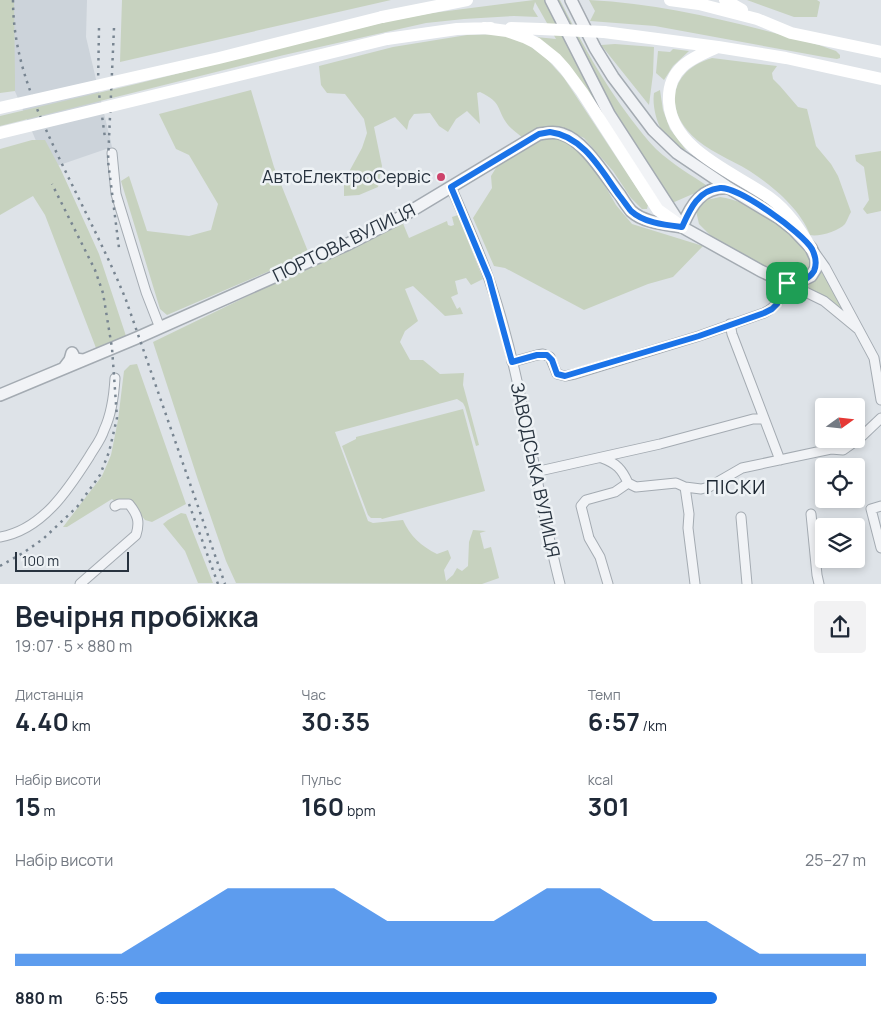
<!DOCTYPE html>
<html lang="uk">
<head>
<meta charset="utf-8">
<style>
	:root { --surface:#fff; --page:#f2f2f3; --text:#1f2937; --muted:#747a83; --accent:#1a73e8 }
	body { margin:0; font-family:Manrope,sans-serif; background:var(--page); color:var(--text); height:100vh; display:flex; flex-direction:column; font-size:19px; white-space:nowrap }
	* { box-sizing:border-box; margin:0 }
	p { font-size:16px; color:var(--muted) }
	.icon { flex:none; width:28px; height:28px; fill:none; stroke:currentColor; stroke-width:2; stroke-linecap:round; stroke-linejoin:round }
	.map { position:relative; height:584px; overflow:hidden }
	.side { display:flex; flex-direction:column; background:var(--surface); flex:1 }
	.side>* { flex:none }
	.needle { width:32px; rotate:75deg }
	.controls { position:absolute; left:815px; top:398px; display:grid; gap:10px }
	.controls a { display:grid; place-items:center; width:50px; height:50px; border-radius:5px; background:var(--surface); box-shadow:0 2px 8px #0003; font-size:25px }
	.scale { position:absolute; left:15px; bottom:12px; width:114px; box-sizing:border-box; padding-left:5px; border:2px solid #28333f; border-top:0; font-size:14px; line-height:18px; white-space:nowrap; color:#28333f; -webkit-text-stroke:4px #eef2f5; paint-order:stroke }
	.pin { position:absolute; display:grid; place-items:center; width:42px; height:42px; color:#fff; margin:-21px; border-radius:10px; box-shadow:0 2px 8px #0006 }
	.round { display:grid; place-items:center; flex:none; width:52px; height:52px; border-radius:5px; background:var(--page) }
	.overview { display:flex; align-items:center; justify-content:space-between; height:85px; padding:0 15px }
	h1 { font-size:28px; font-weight:700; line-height:38px }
	.figures { display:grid; grid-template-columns:repeat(3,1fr); gap:8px; height:85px; padding:5px 15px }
	.figures div { display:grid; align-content:center }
	.figures b { font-size:25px; font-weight:700 }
	.figures small { font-size:14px; font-weight:400 }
	.figures p { font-size:14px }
	.chart { height:140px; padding:10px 15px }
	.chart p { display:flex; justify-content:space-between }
	.chart svg { width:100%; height:90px; margin-top:5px; fill:var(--accent); opacity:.7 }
	ul { padding:0 15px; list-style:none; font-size:16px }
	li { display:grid; grid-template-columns:80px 60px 1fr; align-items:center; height:38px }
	li i { height:12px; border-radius:6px; background:var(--accent) }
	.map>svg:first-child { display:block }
</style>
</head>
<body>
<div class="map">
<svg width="881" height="584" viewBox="0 0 881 584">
	<rect width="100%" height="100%" fill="#dee3e8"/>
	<path fill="#ccd3da" d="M0 0H87L86 37 112 147 48 169 0 56Z"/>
	<path fill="#c7d2bf" d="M0 0H14L15 79V91L0 93Z
		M122 0H391L120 62Z
		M534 0H547L582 75 609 121 536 37 556 39 535 2 533 9 538 17 514 16 464 19 426 23 284 55 0 126V116L136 84 389 21 432 13Z
		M554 0H560C581 42 603 82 631 119 639 129 647 140 656 149 672 164 691 175 709 187L672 203 620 123Z
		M589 0C669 4 742 24 819 45L836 51 840 55V58L837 59 824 57 655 26 590 21 595 11Z
		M747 0H817L820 2 817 17H794Z
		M503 34 527 44 546 58 564 78 648 205 647 209H642L631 198 613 171 584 138 566 130 553 127 524 139C519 134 512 130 508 125 496 109 503 103 480 92L477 93 480 124 467 111 456 119 448 132 439 126 430 113 414 114 409 121 407 130 395 117 374 127 382 166 378 187 359 195 344 196V181L362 148 367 133 364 119 345 94 327 93 321 85 319 66 393 47 467 35Z
		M615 44 654 47 653 74 649 105 601 45Z
		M673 49 689 51 673 66 664 80 656 73 658 51 670 52Z
		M712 58 777 66 772 73 773 79 780 86 798 107 807 109 816 146 831 164 838 176 851 212C849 215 847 221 845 224 839 231 819 237 810 235 801 211 777 190 757 176 738 162 715 155 697 140 663 112 668 71 712 58Z
		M251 90 274 167 309 254 167 315 160 309 121 181 129 176 147 231 189 236 211 230 218 204 189 155 176 149 159 114Z
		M660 90 663 110 670 129 686 150C663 148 651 112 654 93Z
		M542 137 562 138 577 146 592 163 616 205 632 224 703 246 673 277 648 284 584 310 505 268 494 266 473 218 492 188 491 176 499 163 519 154 528 144Z
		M32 140H45L61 170 99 254 126 336 96 348 45 215 33 196 0 215V149Z
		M881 151V211L867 214 863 209 869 200 864 167 856 161 855 155Z
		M720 197C757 203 789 228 811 257L809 270 803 276 794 279 761 265 712 237 699 224 696 211 702 201Z
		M458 215 483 279 471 285 466 278 455 281 458 294 451 297 457 309 460 307 463 314 445 316 413 286 405 289 418 321 405 331 400 342 410 360H423L440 374 464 373 463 385 479 445 476 446 465 407 463 403 457 399 335 432 368 521 373 523 403 520C410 536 421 546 437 554L448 550 451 558 444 570 446 581 453 575 457 568 462 571 468 566 469 542 473 530 486 531 480 533 484 549 491 547 499 578 482 584 236 583 226 561 198 480 153 342 402 221 409 238 447 221 448 225 451 226 454 225 452 217Z
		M821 268 845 311 843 312 805 288 816 279Z
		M137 364 186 504 152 522 145 520 129 501 116 502 112 499 67 527H63L102 476 111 455 118 420 124 371 130 365Z
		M463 409 485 491 382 519 381 518H371L368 515 342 446 356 439V437Z
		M181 513 186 514 213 583H198L185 551 163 524 168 520Z"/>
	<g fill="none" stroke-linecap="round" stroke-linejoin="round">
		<defs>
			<path id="minor" d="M112 153 116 194 146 292 160 328
				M451 187C464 217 478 248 489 279 523 378 534 483 560 584
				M815 253 825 267 874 358 881 400
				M730 324 732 334 780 460
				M512 362 537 355 543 354 550 357 557 374 565 376 575 374 699 336 764 313C777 307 782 296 787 283L824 301 858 329
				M602 458C616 463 622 469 628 483L615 492 586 500 581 506 589 538 600 557 608 584
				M535 472 660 444 753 419H764
				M628 483 636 487 676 483 685 487 701 489 709 487 742 468 831 449 843 450 860 438 881 418
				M685 487 689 514 688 528 695 584
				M881 506 871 509 881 548
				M811 514 817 575 819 584
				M741 517 747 584
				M0 537C42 530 68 490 89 457 94 448 101 440 104 430 112 413 114 396 115 378
				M80 584 136 535C140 522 138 515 129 504H119L115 506"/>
			<path id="tertiary" d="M551 0 609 114 682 227 761 271 787 283H797L811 276 816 268V259L811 248 793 229 779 218 729 188 677 153 653 130 613 77 595 48 571 0
				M64 368 70 360 72 353 75 359 83 360
				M0 395 139 337 348 244 401 217 539 134C547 133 554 131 562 134 585 141 605 176 620 195 623 200 627 206 631 211 644 223 665 224 682 227 691 205 702 186 729 188"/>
		</defs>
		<use href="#minor" stroke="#a4abb2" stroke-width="11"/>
		<use href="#tertiary" stroke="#a4abb2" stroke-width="14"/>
		<use href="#minor" stroke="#f1f3f6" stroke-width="9"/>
		<use href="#tertiary" stroke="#f1f3f6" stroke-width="11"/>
		<path stroke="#fff" stroke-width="12" d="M670 0 699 4 757 19 791 33 881 52
			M725 0 742 10
			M382 17 467 0
			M484 28 507 31 524 37 536 43 556 59 565 69 582 92 658 210 682 227
			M511 28 541 29
			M604 32 718 47 786 58 881 79
			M387 39 457 29 491 28
			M718 47C692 58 667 68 669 102 672 151 736 173 770 198 788 211 800 230 811 248"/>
		<path stroke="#788591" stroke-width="2.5" stroke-dasharray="2.5 5" stroke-linecap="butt" d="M13 0C13 60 36 109 61 162 83 208 107 253 126 300L225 584
			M99 28 98 86 105 138
			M114 28 108 161 119 248
			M189 504 218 584
			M0 566 23 553 43 539 77 507 100 475 109 452 117 418 112 348 103 293 95 270 52 184"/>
		<path stroke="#fff" stroke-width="12" d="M541 29 604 32
			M0 108 219 58 382 17
			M0 133 387 39"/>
	</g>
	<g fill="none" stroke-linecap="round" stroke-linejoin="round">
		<defs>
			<path id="route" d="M550 132C583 136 601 170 619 195 623 200 627 206 631 211 644 223 665 225 682 227 690 209 698 190 720 188 738 186 803 233 812 249 815 255 817 264 814 271 808 281 798 283 787 283L777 304 772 309 764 313 699 336 565 376 557 374 552 360 547 355H537L512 362 489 278 451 187 539 134Z"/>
		</defs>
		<use href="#route" stroke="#fff" stroke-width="10"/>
		<use href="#route" stroke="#1a73e8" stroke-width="6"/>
	</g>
	<circle fill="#cd436b" stroke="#eef2f5" stroke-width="2" cx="441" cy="177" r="5"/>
	<g text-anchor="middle" stroke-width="5" stroke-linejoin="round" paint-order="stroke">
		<g font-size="18" fill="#28333f" stroke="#eef2f5" text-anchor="end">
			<text x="431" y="183">АвтоЕлектроСервіс</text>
		</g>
		<g font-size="18" fill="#28333f" stroke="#eef2f5">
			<text transform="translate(344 243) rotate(-26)" y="6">ПОРТОВА ВУЛИЦЯ</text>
			<text transform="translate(535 470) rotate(78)" y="6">ЗАВОДСЬКА ВУЛИЦЯ</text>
		</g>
		<g font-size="19" letter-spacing="1" fill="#1a242f" stroke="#eef2f5">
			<text x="736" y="494">ПІСКИ</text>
		</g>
	</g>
</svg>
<div class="controls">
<a><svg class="needle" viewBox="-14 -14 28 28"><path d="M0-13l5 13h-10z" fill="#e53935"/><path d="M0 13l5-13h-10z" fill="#747a83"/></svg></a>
<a><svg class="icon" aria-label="locate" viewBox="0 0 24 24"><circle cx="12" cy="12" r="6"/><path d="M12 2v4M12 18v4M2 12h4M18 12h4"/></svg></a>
<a><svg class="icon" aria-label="layers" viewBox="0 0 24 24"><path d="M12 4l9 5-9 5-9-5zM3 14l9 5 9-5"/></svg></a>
</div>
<div class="scale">100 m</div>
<div class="pin" style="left:787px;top:283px;background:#1e9e55"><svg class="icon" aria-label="arrive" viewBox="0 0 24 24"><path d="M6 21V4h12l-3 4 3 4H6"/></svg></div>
</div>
<section class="side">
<div class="overview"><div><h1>Вечірня пробіжка</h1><p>19:07 · 5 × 880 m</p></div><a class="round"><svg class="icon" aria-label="share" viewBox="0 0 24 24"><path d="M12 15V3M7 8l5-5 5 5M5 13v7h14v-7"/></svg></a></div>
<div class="figures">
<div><p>Дистанція</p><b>4.40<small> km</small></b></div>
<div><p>Час</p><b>30:35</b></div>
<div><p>Темп</p><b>6:57<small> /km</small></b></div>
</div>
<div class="figures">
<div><p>Набір висоти</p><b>15<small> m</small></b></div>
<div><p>Пульс</p><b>160<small> bpm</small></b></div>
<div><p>kcal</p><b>301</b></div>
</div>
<div class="chart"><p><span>Набір висоти</span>25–27 m</p>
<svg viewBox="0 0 160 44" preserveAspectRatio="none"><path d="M0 44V38L10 38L20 38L30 22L40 6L50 6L60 6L70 22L80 22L90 22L100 6L110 6L120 22L130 22L140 38L150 38L160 38V44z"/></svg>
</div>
<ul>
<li><b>880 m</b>6:55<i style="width:79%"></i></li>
</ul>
</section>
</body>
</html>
